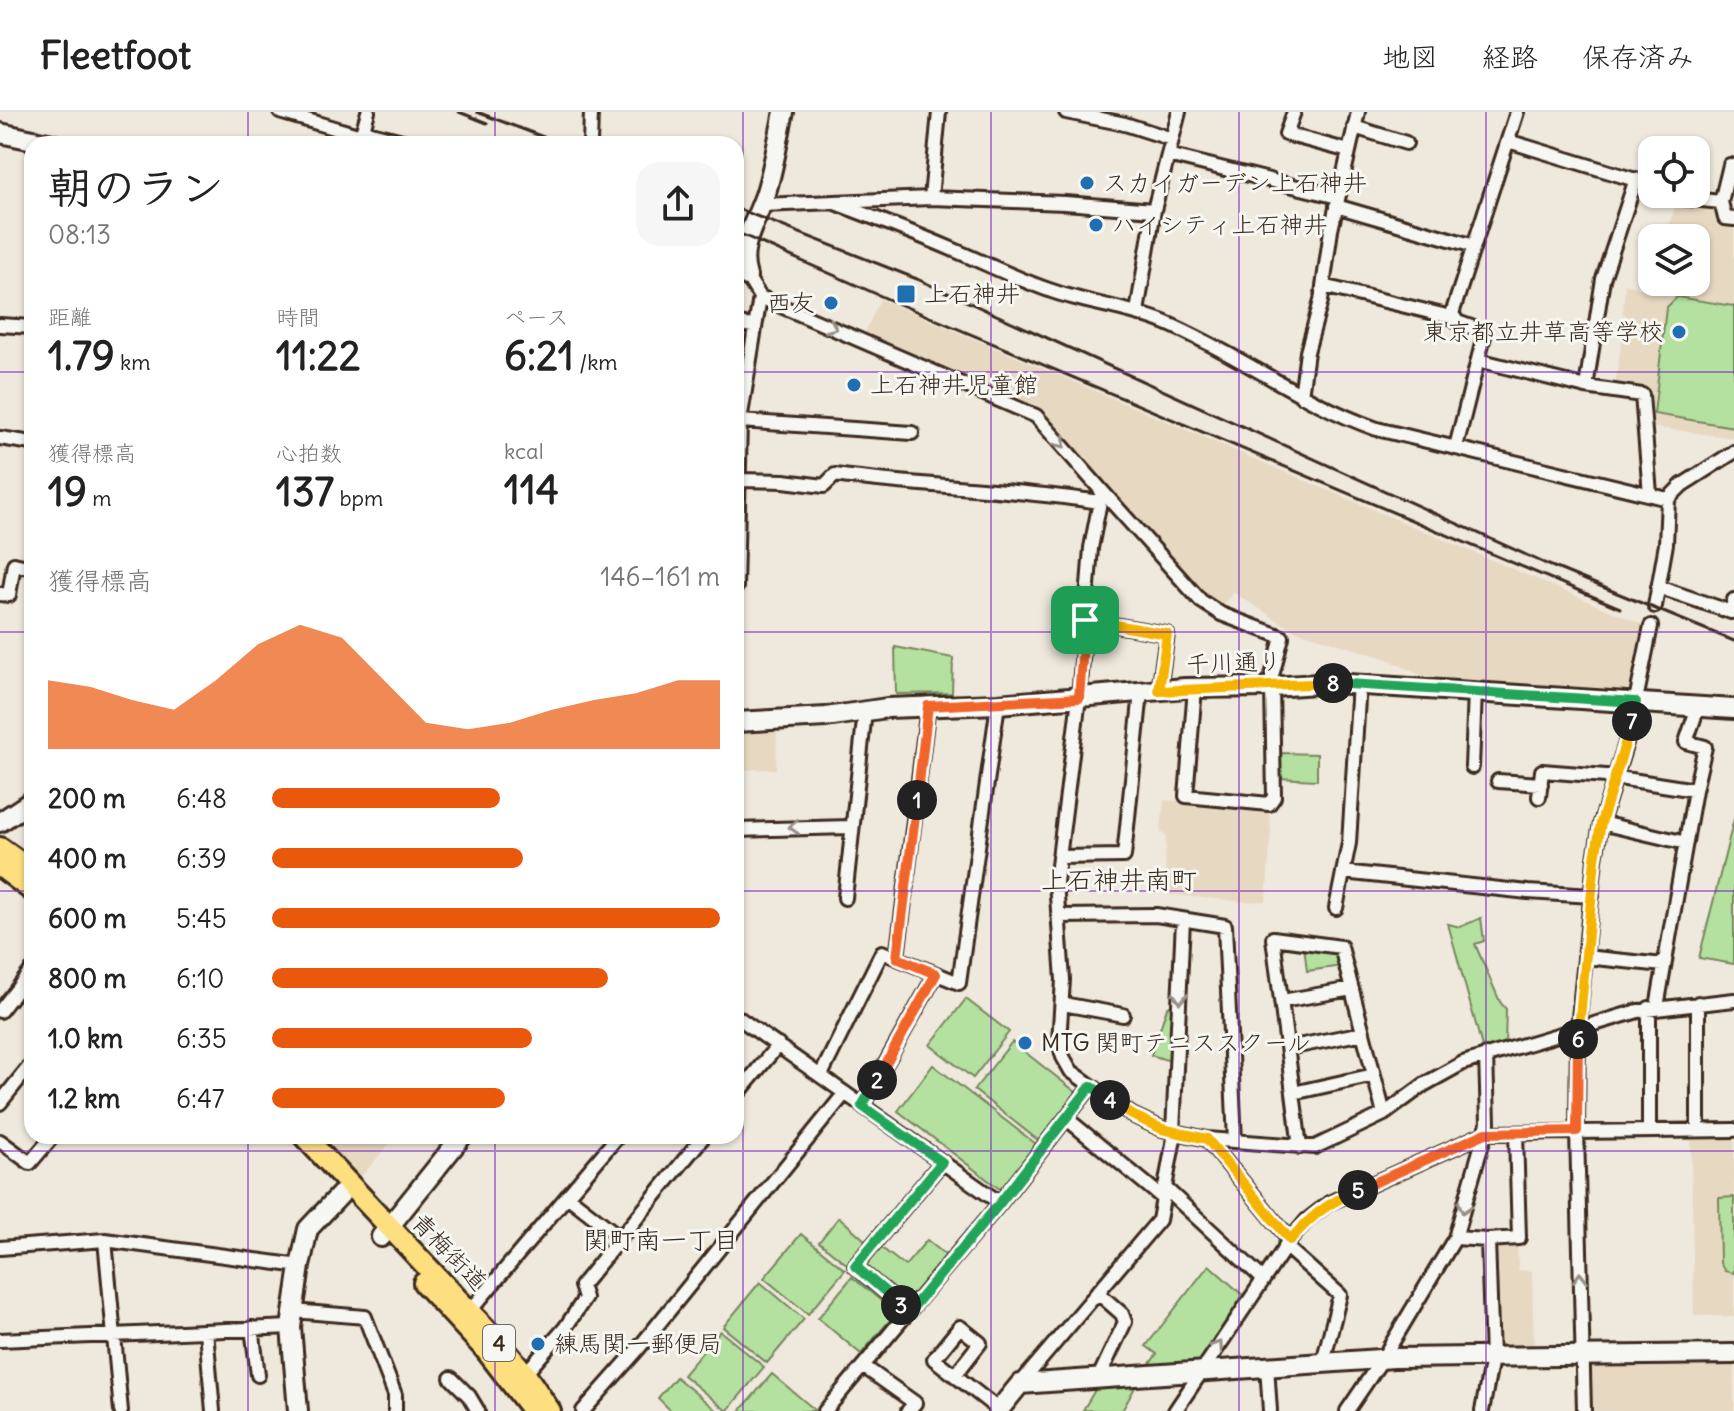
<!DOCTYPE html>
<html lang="ja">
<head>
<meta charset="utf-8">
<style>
	:root { --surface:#fff; --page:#f6f6f6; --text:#222; --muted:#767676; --line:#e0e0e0; --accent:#ea580c }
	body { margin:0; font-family:Delius,"Klee One",sans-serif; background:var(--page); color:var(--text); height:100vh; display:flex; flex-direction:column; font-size:30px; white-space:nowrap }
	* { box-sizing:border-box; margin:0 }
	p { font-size:26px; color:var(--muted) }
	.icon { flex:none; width:44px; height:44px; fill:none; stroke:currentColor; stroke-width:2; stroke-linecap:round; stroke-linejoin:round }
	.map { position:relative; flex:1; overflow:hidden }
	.side { position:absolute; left:24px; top:24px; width:720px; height:1008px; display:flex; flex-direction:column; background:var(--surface); border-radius:24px; box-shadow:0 2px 6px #0004 }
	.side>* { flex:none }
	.controls { position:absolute; left:1638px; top:24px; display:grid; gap:16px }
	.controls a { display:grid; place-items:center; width:72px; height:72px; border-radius:16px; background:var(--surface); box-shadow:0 2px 6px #0004; font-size:40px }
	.pin { position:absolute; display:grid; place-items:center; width:68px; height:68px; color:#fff; margin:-34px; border-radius:16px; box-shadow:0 4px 12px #0006 }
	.km { position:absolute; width:40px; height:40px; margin:-20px; border-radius:50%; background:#222; color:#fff; font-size:22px; line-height:40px; text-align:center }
	.round { display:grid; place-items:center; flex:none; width:84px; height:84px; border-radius:24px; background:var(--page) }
	.headline { display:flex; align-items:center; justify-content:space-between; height:136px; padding:0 24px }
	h1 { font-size:44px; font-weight:700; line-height:60px }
	.metrics { display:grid; grid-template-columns:repeat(3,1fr); gap:12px; height:136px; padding:8px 24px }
	.metrics div { display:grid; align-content:center }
	.metrics b { font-size:40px; font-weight:700 }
	.metrics small { font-size:22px; font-weight:400 }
	.metrics p { font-size:22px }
	.chart { height:224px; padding:16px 24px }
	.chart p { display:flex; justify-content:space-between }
	.chart svg { width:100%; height:144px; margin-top:8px; fill:var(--accent); opacity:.7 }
	ul { padding:0 24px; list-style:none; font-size:26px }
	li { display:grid; grid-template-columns:128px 96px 1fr; align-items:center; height:60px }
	li i { height:20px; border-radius:10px; background:var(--accent) }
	header { display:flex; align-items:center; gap:48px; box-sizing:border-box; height:112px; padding:0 40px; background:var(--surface); border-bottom:2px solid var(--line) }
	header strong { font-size:38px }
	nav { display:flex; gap:44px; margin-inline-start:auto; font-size:28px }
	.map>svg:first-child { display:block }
</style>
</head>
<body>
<header>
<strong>Fleetfoot</strong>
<nav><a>地図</a><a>経路</a><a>保存済み</a></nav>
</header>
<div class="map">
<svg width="1734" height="1299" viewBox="0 0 1734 1299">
	<rect width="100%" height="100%" fill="#efe8dc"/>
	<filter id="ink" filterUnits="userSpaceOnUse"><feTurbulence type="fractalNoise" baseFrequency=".0125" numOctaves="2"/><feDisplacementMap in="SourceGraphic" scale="16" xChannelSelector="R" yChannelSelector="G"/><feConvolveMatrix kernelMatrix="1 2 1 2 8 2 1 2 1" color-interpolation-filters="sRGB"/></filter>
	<g filter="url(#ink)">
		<path fill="#e7d8c2" d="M1677 89 1719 94 1734 108V326L1652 315 1648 278 1615 272 1626 203 1623 202 1625 172 1650 179 1652 170H1696V126H1665Z
			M880 187 1646 514 1634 581 1422 564 1387 547 1291 517 1233 480 1221 499 1202 486 1048 311 863 225Z
			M777 618 776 657 736 658V621Z
			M1164 688 1268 696 1271 719 1266 789 1246 790 1165 782 1166 722 1161 721Z
			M322 1024H396L360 1066Z
			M1734 1024V1205L1694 1203 1691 1028Z
			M1517 1130 1518 1158 1532 1159 1534 1237H1495L1493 1133Z
			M1734 1249V1299H1589L1587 1252Z"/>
		<path fill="#b4e19f" stroke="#78865e" stroke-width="2" d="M1677 185 1734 194V315L1654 302 1666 196Z
			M895 535 953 546 952 581 896 582Z
			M1280 641 1317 642V668L1278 666Z
			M1734 707V852L1699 846Z
			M1481 806 1484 829 1475 832 1500 890 1506 897 1505 933 1483 938 1448 812 1460 815Z
			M1304 834 1339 837 1342 854 1307 859Z
			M966 887 1009 920 973 966 930 933Z
			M1170 894 1173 898 1170 949 1151 943 1167 896Z
			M1012 930 1077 981 1039 1029 974 978Z
			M933 953 1036 1032 1001 1078 898 999Z
			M1734 1085V1161L1725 1159 1720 1151 1719 1086Z
			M839 1105 867 1130 849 1154 819 1130Z
			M801 1122 845 1158 808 1202 764 1166Z
			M927 1128 949 1146 911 1191H907L867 1155V1149L879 1134 905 1154Z
			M1209 1153 1246 1186 1200 1252 1146 1257 1157 1242 1146 1234Z
			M852 1165 896 1201 861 1242 818 1206Z
			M760 1170 804 1207 767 1251 723 1215Z
			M720 1219 764 1255 727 1299 683 1263Z
			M772 1262 815 1298 814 1299H740Z
			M676 1265 717 1299H671L658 1286Z
			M1138 1270 1122 1299 1083 1298 1098 1273Z"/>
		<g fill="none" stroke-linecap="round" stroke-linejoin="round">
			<defs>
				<path id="street" d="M280 0 361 24
					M1066 0 1125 12 1172 27
					M1294 0 1286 22 1349 39
					M1354 15 1406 31
					M363 19 414 32
					M361 25 368 0
					M1508 29 1652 73
					M590 32 591 0
					M1168 43 1338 85
					M1674 82 1682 86 1721 90 1725 106 1734 107
					M931 86 939 0
					M1721 90 1730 53 1734 54
					M835 91C875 106 915 121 954 138 985 151 1017 167 1049 178 1087 192 1128 195 1166 211 1239 242 1302 291 1377 317L1668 387
					M762 93 931 86 1065 91 1154 98
					M1336 94 1474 134
					M736 163 747 164 760 185 740 309 736 475
					M1323 174 1455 206
					M760 185 1036 304 1102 379 1091 436 1079 586 1056 770 1063 868 1059 930 1063 945 1071 959 1132 1003 1162 1017 1207 1027 1315 1035 1384 1002 1425 972 1463 951 1638 899 1734 888
					M1137 200 1154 98 1179 0
					M736 212 755 214
					M0 213 32 215
					M1478 248 1586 275 1642 283 1650 382
					M1586 275 1603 167 1636 67
					M1301 284 1307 240 1321 189 1331 118 1358 0
					M740 309 912 321
					M0 326 32 331
					M1456 335 1485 220 1457 210 1452 202 1517 0
					M739 368 784 369 824 374 835 363C923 375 1012 376 1100 390
					M1102 379 1201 489 1221 502 1282 525 1272 564
					M1658 475 1731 500 1734 488
					M0 482 9 483 14 452 32 456
					M1655 494 1666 432 1668 387 1682 373 1734 340
					M1085 508 1167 522 1159 579
					M1195 576 1186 684 1269 692 1274 685 1272 575
					M1472 655 1475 579
					M1498 669 1541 672
					M1539 685 1542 659 1606 664 1695 678
					M1601 711 1686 731
					M736 718 851 715
					M1059 745 1124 744 1141 580
					M1343 760 1528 780 1592 784
					M845 786 865 599
					M1336 796 1349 731 1359 571
					M1058 804 1156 803 1225 814 1235 1029
					M1585 845 1664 853
					M897 846 928 594
					M1282 889 1352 877
					M1698 891V1018
					M1063 892 1123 903
					M1657 895 1695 678 1705 635 1686 630 1698 595
					M1649 896V1019
					M0 899 32 858
					M736 904 1000 1091
					M1288 936 1363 921
					M821 963 882 840 959 871 998 592
					M1293 981 1374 963
					M736 984 778 933
					M0 991 32 951
					M862 994 936 862
					M1066 1006 1163 1086
					M1173 1020 1183 808
					M1207 1027 1290 1128
					M0 1029 30 1051 53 1024
					M1300 1035 1273 826 1341 835 1384 1002
					M1164 1075 1263 1167
					M567 1084 621 1126
					M1455 1126 1488 1128
					M105 1128 121 1299
					M1285 1134 1340 1183 1323 1250
					M0 1136 105 1128 300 1154
					M1097 1180 1122 1202 1125 1210 1098 1267
					M293 1199 365 1205 395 1283V1299
					M470 1199 618 1024
					M909 1200 855 1154 942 1050
					M252 1216 258 1263
					M206 1219 213 1299
					M0 1228 291 1215
					M863 1254 915 1291 908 1299
					M1267 1254 1270 1299
					M525 1262 565 1216 585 1186 581 1174 704 1024
					M955 1263 980 1231 960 1215 934 1247 999 1298
					M451 1266 469 1284 478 1299
					M1020 1272 1159 1108 1175 1021
					M583 1299 638 1237 845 981
					M825 1299 1000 1091 1091 974
					M1175 1299 1290 1128 1307 1108 1329 1091 1486 1021 1734 1018
					M1347 1299 1383 1246 1455 1126 1488 1011 1486 943
					M1482 1299 1492 1246 1488 1128 1519 1126 1516 1021
					M1584 1299 1577 1019 1578 916 1595 747 1601 711 1630 618 1651 514"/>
				<path id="secondary" d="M0 21 52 32
					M747 164C737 134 757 109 766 80 774 54 778 27 784 0
					M736 610 826 605 887 596 998 592 1185 576 1272 575 1333 571 1734 597
					M0 710 32 689
					M381 1125 462 1024
					M298 1299 291 1215 300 1154 308 1117 341 1082
					M998 1299 1020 1272 1394 1246 1734 1242"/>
				<path id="primary" d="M0 736 32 759
					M0 754 32 778
					M304 1024 497 1229 525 1262 550 1299
					M424 1171 486 1238 533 1299"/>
			</defs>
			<use href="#street" stroke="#3b2a1e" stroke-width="18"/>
			<use href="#secondary" stroke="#3b2a1e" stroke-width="24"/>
			<use href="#primary" stroke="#3b2a1e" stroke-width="26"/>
			<use href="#street" stroke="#f6f6f2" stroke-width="12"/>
			<use href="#secondary" stroke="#f6f6f2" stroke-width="18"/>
			<use href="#primary" stroke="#fedf80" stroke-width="20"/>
			<path stroke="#3b2a1e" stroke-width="3" d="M459 0 487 11
				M477 0 562 32
				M736 96 917 167 1544 451 1734 529
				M736 120 899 192 1620 496"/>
		</g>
		<defs><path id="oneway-chevron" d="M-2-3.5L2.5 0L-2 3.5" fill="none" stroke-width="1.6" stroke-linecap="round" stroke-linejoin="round" transform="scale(2)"/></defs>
		<g stroke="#989088">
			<use href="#oneway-chevron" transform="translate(832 215) rotate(23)"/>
			<use href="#oneway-chevron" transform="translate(1061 331) rotate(50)"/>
			<use href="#oneway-chevron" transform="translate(794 715) rotate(177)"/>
			<use href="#oneway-chevron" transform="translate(1180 886) rotate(93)"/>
			<use href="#oneway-chevron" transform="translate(1464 1096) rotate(107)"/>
			<use href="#oneway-chevron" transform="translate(1580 1166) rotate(-91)"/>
			<use href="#oneway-chevron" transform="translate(1218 1234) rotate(-56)"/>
		</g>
	</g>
	<g fill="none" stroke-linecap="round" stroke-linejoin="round" filter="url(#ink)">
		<defs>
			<path id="split-1" d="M917 688 928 594 1079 586 1085 508"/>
			<path id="split-2" d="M877 968 936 862 897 846 917 688"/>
			<path id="split-3" d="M877 968 862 994 942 1050 855 1154 901 1193"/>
			<path id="split-4" d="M901 1193 909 1200 1000 1091 1091 974 1110 988"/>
			<path id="split-5" d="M1110 988 1132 1003 1162 1017 1207 1027 1290 1128C1312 1103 1328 1091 1358 1078"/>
			<path id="split-6" d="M1358 1078 1486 1021 1577 1019 1578 927"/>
			<path id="split-7" d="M1578 927 1595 747 1601 711 1632 609"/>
			<path id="split-8" d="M1333 571 1636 590 1632 609"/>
			<path id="split-9" d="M1085 508 1167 522 1159 579 1333 571"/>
		</defs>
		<use href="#split-1" stroke="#fff" stroke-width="16"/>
		<use href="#split-2" stroke="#fff" stroke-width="16"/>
		<use href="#split-3" stroke="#fff" stroke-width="16"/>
		<use href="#split-4" stroke="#fff" stroke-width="16"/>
		<use href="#split-5" stroke="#fff" stroke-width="16"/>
		<use href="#split-6" stroke="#fff" stroke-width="16"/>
		<use href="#split-7" stroke="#fff" stroke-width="16"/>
		<use href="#split-8" stroke="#fff" stroke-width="16"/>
		<use href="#split-9" stroke="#fff" stroke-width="16"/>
		<use href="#split-1" stroke="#f0652b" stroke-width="10"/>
		<use href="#split-2" stroke="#f0652b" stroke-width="10"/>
		<use href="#split-3" stroke="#22a559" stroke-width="10"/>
		<use href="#split-4" stroke="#22a559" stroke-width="10"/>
		<use href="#split-5" stroke="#f5b400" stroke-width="10"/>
		<use href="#split-6" stroke="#f0652b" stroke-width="10"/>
		<use href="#split-7" stroke="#f5b400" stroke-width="10"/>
		<use href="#split-8" stroke="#22a559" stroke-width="10"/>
		<use href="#split-9" stroke="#f5b400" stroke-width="10"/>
	</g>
	<path fill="none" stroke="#7b2cbf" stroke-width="2" stroke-opacity="0.55" d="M248 0V32M495 0V32M743 0V1299M991 0V1299M1239 0V1299M1486 0V1299M0 260H32M736 260H1734M0 520H32M736 520H1734M0 779H32M736 779H1734M248 1024V1299M495 1024V1299M0 1039H1734"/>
	<g fill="#1f6fb2" stroke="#f6f6f2" stroke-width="3">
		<circle cx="1087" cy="71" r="8"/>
		<circle cx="1096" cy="113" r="8"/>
		<rect x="896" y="172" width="20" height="20" rx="4"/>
		<circle cx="831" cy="191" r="8"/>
		<circle cx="1679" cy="220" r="8"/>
		<circle cx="854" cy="273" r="8"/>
		<circle cx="1025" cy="931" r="8"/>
		<circle cx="538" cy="1232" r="8"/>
	</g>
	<g text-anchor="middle" stroke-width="6" stroke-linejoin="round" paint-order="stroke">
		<rect fill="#f6f6f2" stroke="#73675e" stroke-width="2" x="483" y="1213" width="32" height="36" rx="6"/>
		<g font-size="22" font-weight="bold" fill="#3b2a1e">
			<text x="499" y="1239">4</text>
		</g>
		<g font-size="24" fill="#3b2a1e" stroke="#f6f6f2" text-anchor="start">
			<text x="1103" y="79">スカイガーデン上石神井</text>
			<text x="1112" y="121">ハイシティ上石神井</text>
			<text x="924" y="190">上石神井</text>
			<text x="815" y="199" text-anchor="end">西友</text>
			<text x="1663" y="228" text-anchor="end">東京都立井草高等学校</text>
			<text x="870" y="281">上石神井児童館</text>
			<text x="1041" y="939">MTG 関町テニススクール</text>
			<text x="554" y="1240">練馬関一郵便局</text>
		</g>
		<g font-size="24" fill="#3b2a1e" stroke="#f6f6f2">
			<text transform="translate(1234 551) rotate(-2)" y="8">千川通り</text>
			<text transform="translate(449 1140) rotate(46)" y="8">青梅街道</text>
		</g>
		<g font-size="26" fill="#3b2a1e" stroke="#f6f6f2">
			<text x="1119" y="777">上石神井南町</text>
			<text x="661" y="1137">関町南一丁目</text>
		</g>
	</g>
</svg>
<div class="controls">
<a><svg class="icon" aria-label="locate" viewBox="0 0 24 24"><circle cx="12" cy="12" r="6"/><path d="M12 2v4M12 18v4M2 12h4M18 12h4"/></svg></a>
<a><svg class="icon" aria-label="layers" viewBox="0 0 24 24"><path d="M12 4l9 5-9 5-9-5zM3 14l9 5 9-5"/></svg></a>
</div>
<div class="pin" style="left:1085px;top:508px;background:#1e9e55"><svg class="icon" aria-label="arrive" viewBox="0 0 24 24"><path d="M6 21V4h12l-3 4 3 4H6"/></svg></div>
<b class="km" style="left:917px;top:688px">1</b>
<b class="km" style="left:877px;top:968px">2</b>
<b class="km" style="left:901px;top:1193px">3</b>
<b class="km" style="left:1110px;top:988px">4</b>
<b class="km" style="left:1358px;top:1078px">5</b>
<b class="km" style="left:1578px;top:927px">6</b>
<b class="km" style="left:1632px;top:609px">7</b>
<b class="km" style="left:1333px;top:571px">8</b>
<section class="side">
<div class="headline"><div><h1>朝のラン</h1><p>08:13</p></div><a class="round"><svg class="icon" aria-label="share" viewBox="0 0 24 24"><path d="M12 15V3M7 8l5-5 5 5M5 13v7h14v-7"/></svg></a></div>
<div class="metrics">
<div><p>距離</p><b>1.79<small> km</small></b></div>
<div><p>時間</p><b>11:22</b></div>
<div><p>ペース</p><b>6:21<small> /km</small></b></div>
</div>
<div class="metrics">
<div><p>獲得標高</p><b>19<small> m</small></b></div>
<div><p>心拍数</p><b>137<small> bpm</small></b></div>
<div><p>kcal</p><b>114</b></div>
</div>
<div class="chart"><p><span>獲得標高</span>146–161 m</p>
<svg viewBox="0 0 160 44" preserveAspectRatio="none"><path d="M0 44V23L10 25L20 29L30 32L40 23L50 12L60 6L70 10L80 23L90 36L100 38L110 36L120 32L130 29L140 27L150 23L160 23V44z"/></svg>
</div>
<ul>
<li><b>200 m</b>6:48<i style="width:51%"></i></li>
<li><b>400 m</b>6:39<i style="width:56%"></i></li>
<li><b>600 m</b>5:45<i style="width:100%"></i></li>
<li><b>800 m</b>6:10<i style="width:75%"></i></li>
<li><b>1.0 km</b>6:35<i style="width:58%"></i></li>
<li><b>1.2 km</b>6:47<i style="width:52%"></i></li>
</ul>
</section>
</div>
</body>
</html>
